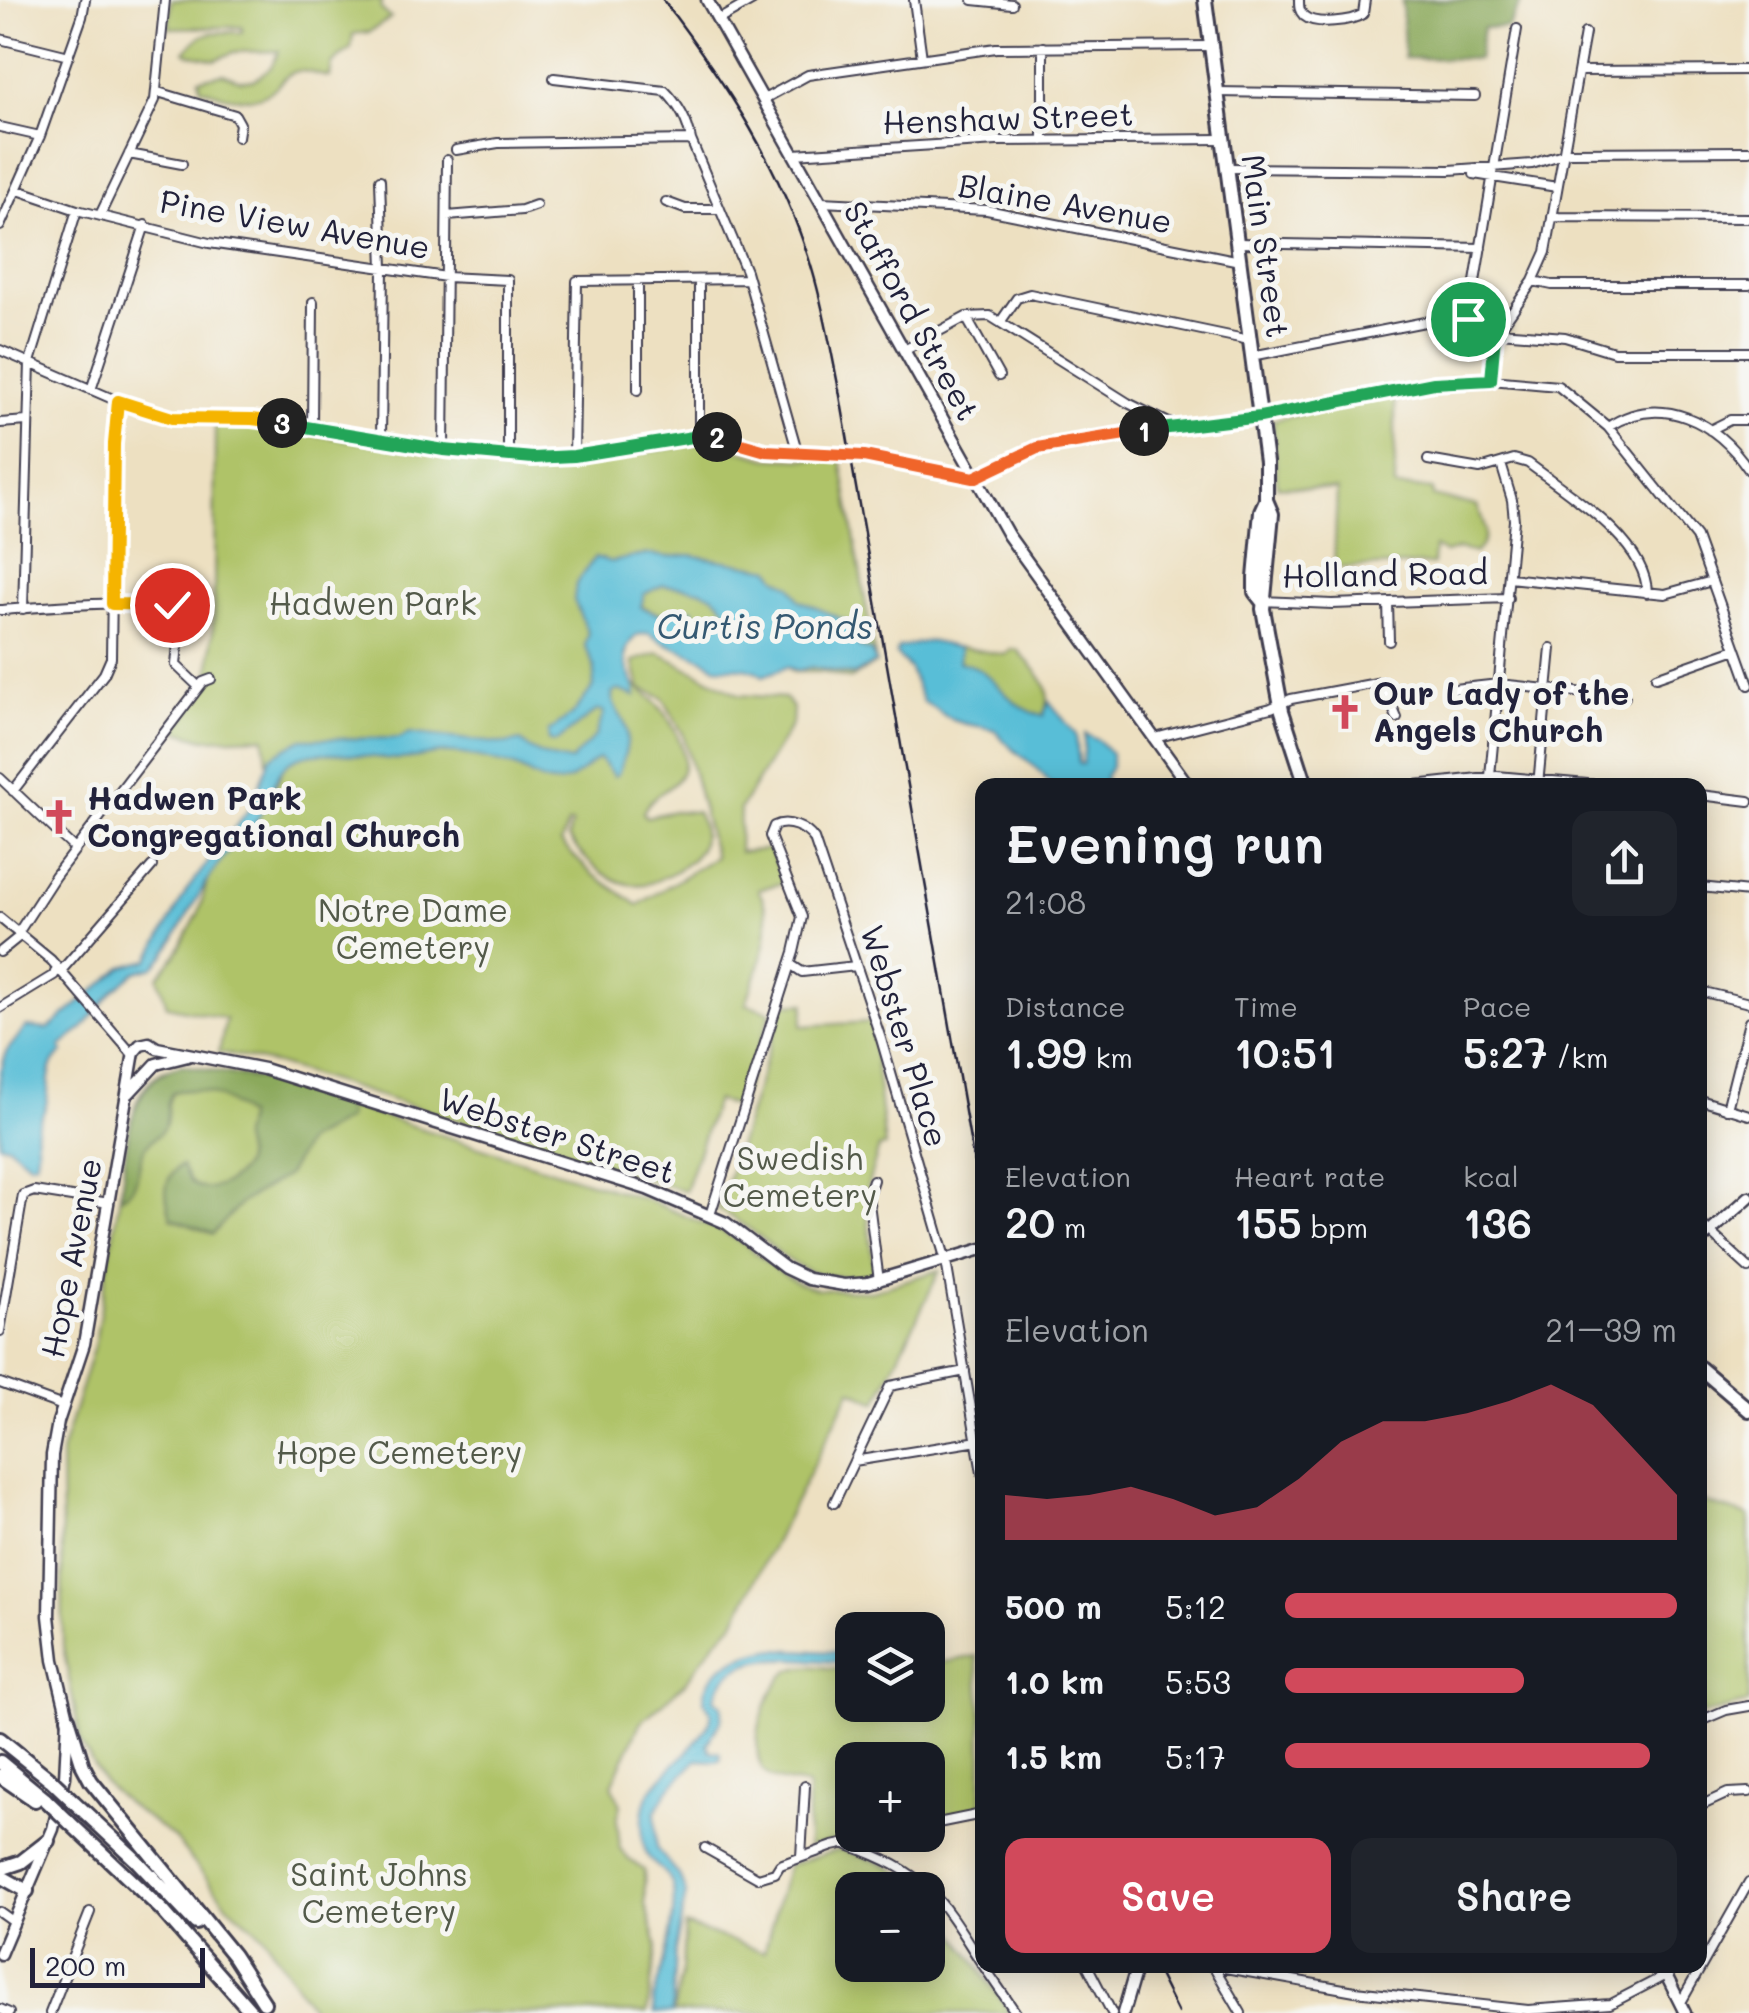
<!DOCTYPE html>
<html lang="en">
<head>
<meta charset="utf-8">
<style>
	:root { --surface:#171b24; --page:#20242c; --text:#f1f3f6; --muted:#9ea1a6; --accent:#d1495b }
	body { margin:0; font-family:Mali,sans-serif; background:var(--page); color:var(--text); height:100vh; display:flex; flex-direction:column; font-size:38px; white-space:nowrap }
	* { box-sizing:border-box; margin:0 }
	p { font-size:32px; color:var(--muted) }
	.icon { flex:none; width:55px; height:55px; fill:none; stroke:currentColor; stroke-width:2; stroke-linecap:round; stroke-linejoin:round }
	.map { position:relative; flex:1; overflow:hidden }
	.panel { position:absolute; left:975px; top:778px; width:732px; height:1195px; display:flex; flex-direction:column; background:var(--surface); border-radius:20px; box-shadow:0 5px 25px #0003 }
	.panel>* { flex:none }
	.controls { position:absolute; left:835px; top:1612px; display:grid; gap:20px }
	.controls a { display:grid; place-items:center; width:110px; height:110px; border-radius:20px; background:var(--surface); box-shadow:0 5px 25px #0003; font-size:50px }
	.scale { position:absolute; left:30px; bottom:25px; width:175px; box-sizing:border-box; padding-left:10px; border:5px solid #22223b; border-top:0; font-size:28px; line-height:35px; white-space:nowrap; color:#22223b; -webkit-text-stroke:8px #f6f6f2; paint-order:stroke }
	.pin { position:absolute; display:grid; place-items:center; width:85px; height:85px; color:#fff; margin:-42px; border:5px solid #fff; border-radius:50%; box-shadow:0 2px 10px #0007 }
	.km { position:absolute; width:50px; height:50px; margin:-25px; border-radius:50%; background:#222; color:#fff; font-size:28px; line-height:50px; text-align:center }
	.round { display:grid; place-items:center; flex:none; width:105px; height:105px; border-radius:20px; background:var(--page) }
	.summary { display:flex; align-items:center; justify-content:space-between; height:170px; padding:0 30px }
	h1 { font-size:55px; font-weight:600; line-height:75px }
	.metrics { display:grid; grid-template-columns:repeat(3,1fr); gap:15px; height:170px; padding:10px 30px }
	.metrics div { display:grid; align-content:center }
	.metrics b { font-size:42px; font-weight:600 }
	.metrics small { font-size:28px; font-weight:400 }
	.metrics p { font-size:28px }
	.chart { height:280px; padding:20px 30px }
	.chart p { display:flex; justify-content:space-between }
	.chart svg { width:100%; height:180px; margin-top:10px; fill:var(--accent); opacity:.7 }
	.action { display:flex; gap:20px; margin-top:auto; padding:20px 30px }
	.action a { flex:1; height:115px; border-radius:20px; background:var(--accent); color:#fff; font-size:40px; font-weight:600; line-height:115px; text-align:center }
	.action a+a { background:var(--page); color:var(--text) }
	ul { padding:0 30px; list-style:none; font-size:32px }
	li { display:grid; grid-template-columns:160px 120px 1fr; align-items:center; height:75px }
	li i { height:25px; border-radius:12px; background:var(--accent) }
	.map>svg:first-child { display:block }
</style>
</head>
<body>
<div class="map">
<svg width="1749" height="2013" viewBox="0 0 1749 2013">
	<rect width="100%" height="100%" fill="#f6f6f2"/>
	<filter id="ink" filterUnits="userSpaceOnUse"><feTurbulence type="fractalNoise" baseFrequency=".01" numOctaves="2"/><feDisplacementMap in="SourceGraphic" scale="20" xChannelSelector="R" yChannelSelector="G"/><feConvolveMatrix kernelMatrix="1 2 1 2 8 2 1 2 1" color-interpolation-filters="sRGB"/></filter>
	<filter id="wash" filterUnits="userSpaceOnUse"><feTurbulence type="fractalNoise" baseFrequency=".0048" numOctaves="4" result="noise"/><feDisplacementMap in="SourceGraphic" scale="40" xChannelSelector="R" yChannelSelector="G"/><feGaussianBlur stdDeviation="2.25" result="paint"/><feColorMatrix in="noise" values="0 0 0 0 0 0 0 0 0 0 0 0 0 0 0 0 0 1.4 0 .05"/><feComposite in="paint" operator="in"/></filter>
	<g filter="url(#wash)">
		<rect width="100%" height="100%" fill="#ede0c1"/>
		<path fill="#afc367" stroke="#687251" stroke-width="2.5" d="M171 0H382L381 9 391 18 369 32 353 34 351 48 332 64 330 77C319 76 310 70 298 71 287 73 285 78 278 85 256 108 226 97 201 88L199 79 223 74 240 80H254L271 67 279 51 234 52 215 60 188 54 185 52C204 26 216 34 242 32V27L169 28Z
			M1395 394V487L1432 489 1433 496 1477 506C1484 523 1492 539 1475 553L1459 549 1445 553 1434 547 1433 564 1334 568 1337 490 1277 486 1273 420Z
			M215 423 248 424 470 459 540 464 571 463 708 442 767 458 841 460 876 663 851 679 822 672H793L784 664 701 622 695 612 659 614 641 606 644 594 663 585 673 586 648 582 632 624 623 667C632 688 640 687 655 702 669 716 687 746 683 767 678 791 651 791 643 813L646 817 674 811 697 812C712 842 699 858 672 873 657 881 645 887 628 884 601 878 584 858 568 838L572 824H568L561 843 591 873 638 905 715 857 683 734 663 698 640 688 633 661 659 653 740 695 785 698 793 708 792 724 740 809 739 852 770 849 784 883 758 889C779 927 758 966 746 1004L771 1012 739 1108 716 1100 685 1191 276 1064 219 1052 226 1019 167 1006 158 977 175 956 199 912 209 874 271 795 285 765 267 762 264 737 204 739 175 730 209 684 214 607Z
			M960 647 1005 655 1012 649 1018 650C1036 674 1057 683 1043 716 1012 709 985 681 959 662Z
			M805 1003 802 1026 871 1022 885 1146 879 1147 865 1195 875 1274C784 1288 786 1243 718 1210L783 1004Z
			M182 1065 271 1081 650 1201 721 1231 747 1246 776 1270 800 1284 817 1289 871 1291 940 1270 877 1402 851 1390 735 1621 714 1643 685 1683 640 1723 612 1785 621 1805 617 1820 620 1847 628 1859 644 1870 645 1904 657 1945 647 2013H315L263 1935 227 1904 173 1837 126 1803 104 1783 81 1743 63 1647 61 1453 95 1342 135 1106C143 1081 158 1071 182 1065Z
			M1700 1501 1749 1516V1703L1701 1715Z
			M976 1656 982 1713V1810L928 1821V1760H852V1835H864L808 1847V1786C793 1781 774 1784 764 1771 746 1748 767 1685 790 1671 808 1661 833 1671 852 1670V1705H928V1665Z
			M841 1849 887 1865 925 1890H852V1965H928V1893L1010 2013H673L682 1970 685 1925 764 1952 788 1865Z"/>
		<path fill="#8ba95c" stroke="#56664c" stroke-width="2.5" d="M1402 0H1522L1508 27 1483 28 1478 59 1404 58Z
			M182 1065 271 1081 341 1103 348 1113 347 1119 306 1142 287 1175 242 1202 213 1234 171 1218C165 1198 161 1179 181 1165 185 1170 186 1175 189 1180 203 1199 237 1182 244 1164 247 1155 244 1149 242 1140 241 1133 246 1124 246 1116 225 1096 202 1085 173 1092 165 1104 169 1110 166 1123 163 1134 151 1139 145 1148 135 1165 143 1188 120 1197 128 1147 124 1079 182 1065Z"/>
		<path fill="#59bed7" stroke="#3e7089" stroke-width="2.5" fill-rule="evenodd" d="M647 554 667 557 690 555 771 569 776 577 791 586 799 600 846 621 855 632 859 647 871 651 876 662 854 675 811 667 798 671 787 667 763 676C748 664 733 669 716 667 696 652 669 649 648 633L637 635C611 658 636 675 636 696L618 690 612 693C612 708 620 712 625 724 631 740 624 758 618 774L614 776 599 758C584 767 573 784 554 783 541 783 531 774 519 769 503 762 484 759 467 755 442 749 423 758 399 759 370 759 311 743 287 764 274 775 265 809 254 825 246 837 232 846 223 858 200 887 184 925 164 956L154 967 136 972 114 990 83 1028 60 1047 63 1052C44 1067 51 1084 46 1105 44 1113 38 1121 37 1128 35 1141 40 1150 35 1162L29 1163 9 1146 0 1144V1075L6 1052 26 1027 48 1029 123 967 149 960 187 890 252 805 270 757 302 739 399 738 409 733 505 744 521 741C532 754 554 760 571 761L596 735 604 713 602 710 596 711 556 742 549 741 548 732 572 715 593 687 595 669 585 645 588 633 574 600 576 584 595 557 611 562ZM663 585C688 588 714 587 726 610L723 616 709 624 697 619 693 609 658 614 641 607 644 594Z
			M928 641 960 648 959 662C997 668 999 704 1043 716L1049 701 1076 735 1079 764H1083L1085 734 1099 741 1111 754V767L1105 777 1106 785H1051C1036 762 1011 753 995 730 980 725 967 726 953 720 941 715 938 708 923 702L909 668 896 654 898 648Z
			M770 1649 852 1653V1663C810 1662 729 1642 715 1699L722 1705V1719L707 1744 710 1751 720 1753 721 1759 716 1761 697 1760 668 1790 655 1812 657 1849 679 1875 686 1893 675 1951 672 2013H654L653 2000C661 1970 678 1918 673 1887 670 1872 657 1869 649 1858 639 1845 642 1813 647 1798 654 1778 713 1735 711 1714 711 1709 706 1705 704 1701 705 1667 741 1654 770 1649Z"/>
	</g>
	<g filter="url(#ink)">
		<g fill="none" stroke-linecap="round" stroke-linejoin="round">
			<defs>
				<path id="minor" d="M914 0 922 58
					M973 0 1012 4
					M1299 0C1299 7 1299 11 1304 16 1316 26 1352 21 1363 14L1365 0
					M718 20 753 0
					M0 39 69 56
					M1043 47V141
					M1579 71 1749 70
					M554 78 665 91C678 104 688 122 691 140L746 271 798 454
					M158 92 235 115 240 124 238 137
					M1217 92 1475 96
					M764 99 808 75 996 48 1210 46
					M0 127 40 136
					M456 150 498 143 691 140
					M129 154 182 164
					M794 154 997 141 1223 139
					M1227 168 1450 170 1532 164 1569 152 1749 151
					M1474 174 1557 187
					M380 180 383 268 381 440
					M18 190 77 210 209 243 446 277 508 280V457
					M666 202 685 209H720
					M821 202 987 210 1240 261
					M100 215 155 100 165 0
					M447 216 522 210 536 205
					M1552 217 1749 218
					M0 226 40 136 82 17 85 0
					M1237 243 1481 248
					M638 280V390
					M1533 281 1552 285H1749
					M966 317 999 376
					M1001 321 1017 298 1030 294 1249 340
					M1468 324 1517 29
					M0 350 122 403 172 418 252 419 444 450 533 458 563 457 699 436H715L780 453 843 454
					M904 350 966 317 990 316 1128 403 1173 425
					M1252 356 1440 319 1499 332 1565 337 1614 352H1749
					M1491 380 1495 336 1533 281 1546 252 1585 33
					M91 390 145 225
					M0 423 27 421
					M1608 427C1661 392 1717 422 1749 470
					M312 428 313 302
					M1710 430 1730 420H1749
					M699 436V280
					M444 450 447 160
					M861 455 974 477 1044 446 1260 417 1434 383 1491 380 1558 386 1608 427 1696 537 1749 685
					M574 456 577 281 748 279
					M1428 460 1480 469 1514 459 1528 463C1566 492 1647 541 1647 593
					M1509 578 1665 594 1712 581
					M1262 601 1332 604 1508 598
					M1388 603 1389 641
					M23 609 30 362 77 210
					M0 610C32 608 162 595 181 612L176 665 199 687
					M1656 677 1736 649
					M1454 689 1499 684 1625 697
					M1155 738 1271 708 1291 699 1382 682 1397 718
					M1490 776 1514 520 1512 500 1501 464
					M0 778 75 849
					M1415 785 1497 776 1599 785
					M1538 785 1551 648
					M13 791 104 674 111 658 114 444 118 401
					M1700 795 1749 801
					M1700 887 1749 892
					M0 918 51 960 134 1056
					M18 933 55 876 203 682 211 679
					M0 952 21 935
					M790 964 802 972 856 966
					M60 972 152 866
					M1700 991 1749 1003
					M0 1008 54 975 57 967
					M1700 1100 1749 1115
					M1727 1109 1749 1022
					M873 1180 868 1195 879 1281
					M710 1215 794 952 802 917 770 836 774 826C788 819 806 828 814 839L881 1039 946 1261 982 1473
					M1700 1223 1749 1268
					M0 1331 23 1195 34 1191 109 1203
					M0 1383 63 1406
					M854 1461 978 1441
					M834 1503 890 1386 965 1371
					M1700 1721 1726 1710 1749 1706
					M1700 1806 1728 1793 1749 1792
					M928 1825 982 1814
					M848 1845C927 1873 939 1896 982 1964
					M705 1848 758 1878 775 1873 780 1865 833 1846 884 1835
					M801 1857 805 1786
					M0 1912 14 1922
					M983 1965 1016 2013
					M1087 1965 1112 2013
					M1208 1965 1355 1991 1528 2010 1610 2004 1666 1975
					M1214 1967 1241 2013
					M1680 2004 1749 1882
					M0 2009 9 2013
					M50 2013 90 1912"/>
				<path id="major" d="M707 0 1008 535 1188 785
					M129 1093 156 1064 188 1056
					M1700 1241 1749 1197
					M0 1954 53 1829 65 1777 68 1718 54 1660 49 1616 52 1455 58 1422 84 1344 134 1052 140 1045 149 1043 157 1048 264 1069 647 1189 726 1223 785 1268 808 1279 844 1285 868 1283 982 1249
					M1661 1965 1685 2013
					M1123 2013 1137 1965"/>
				<path id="highway" d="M1205 0 1266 462V500L1261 511 1255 578V592L1262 601
					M1266 500 1272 514 1263 609 1282 711 1306 785
					M1700 1368 1749 1410
					M68 1718 83 1766 91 1781 233 1955 264 2003
					M0 1739 51 1780
					M0 1762 46 1800
					M0 1776 35 1800
					M74 1802 136 1860 196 1923
					M69 1822 162 1910 252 2013
					M0 1869 21 1862 48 1841
					M0 1876 27 1891"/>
			</defs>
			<use href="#minor" stroke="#403e4f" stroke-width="12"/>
			<use href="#major" stroke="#403e4f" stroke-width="15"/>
			<use href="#highway" stroke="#403e4f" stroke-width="18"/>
			<use href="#minor" stroke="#fff" stroke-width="8"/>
			<use href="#major" stroke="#fff" stroke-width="10"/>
			<use href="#highway" stroke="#fff" stroke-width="12"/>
			<path stroke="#22223b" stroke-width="2.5" d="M663 0C726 83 782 168 812 269 824 309 831 350 839 390L982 1209
				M1154 1965 1178 2013"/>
			<defs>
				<path id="minor-bridge" d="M843 454 861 455"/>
				<path id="highway-bridge" d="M51 1780 74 1802
					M46 1800 69 1822"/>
			</defs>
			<use href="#minor-bridge" stroke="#403e4f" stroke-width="12" stroke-linecap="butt"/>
			<use href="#highway-bridge" stroke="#403e4f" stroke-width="18" stroke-linecap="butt"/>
			<use href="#minor-bridge" stroke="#fff" stroke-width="8"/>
			<use href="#highway-bridge" stroke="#fff" stroke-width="12"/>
		</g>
	</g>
	<g fill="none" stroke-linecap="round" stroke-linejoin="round" filter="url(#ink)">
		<defs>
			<path id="split-1" d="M1144 431 1260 417 1434 383 1491 380 1495 336 1499 332 1468 324V319"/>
			<path id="split-2" d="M717 437 766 451 864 456 974 478 1037 448 1144 431"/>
			<path id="split-3" d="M282 423 444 450 533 458 574 456 699 436 717 437"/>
			<path id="split-4" d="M172 605 112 604 114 444 118 401 172 418 252 419 282 423"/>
		</defs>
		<use href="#split-1" stroke="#fff" stroke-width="20"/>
		<use href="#split-2" stroke="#fff" stroke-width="20"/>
		<use href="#split-3" stroke="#fff" stroke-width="20"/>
		<use href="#split-4" stroke="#fff" stroke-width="20"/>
		<use href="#split-1" stroke="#22a559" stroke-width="12"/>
		<use href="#split-2" stroke="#f0652b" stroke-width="12"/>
		<use href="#split-3" stroke="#22a559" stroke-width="12"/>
		<use href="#split-4" stroke="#f5b400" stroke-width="12"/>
	</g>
	<defs>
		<symbol id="church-bare" viewBox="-9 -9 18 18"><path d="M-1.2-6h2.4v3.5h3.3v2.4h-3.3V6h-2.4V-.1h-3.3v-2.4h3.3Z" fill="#d1495b" stroke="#f6f6f2" stroke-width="2.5" paint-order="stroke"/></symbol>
	</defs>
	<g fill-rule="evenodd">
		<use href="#church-bare" x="1320" y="687" width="50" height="50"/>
		<use href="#church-bare" x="34" y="792" width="50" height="50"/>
	</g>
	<g text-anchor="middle" stroke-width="10" stroke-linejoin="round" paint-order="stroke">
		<g font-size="32" fill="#22223b" stroke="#f6f6f2">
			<text transform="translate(1008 119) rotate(-2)" y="11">Henshaw Street</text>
			<text transform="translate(1065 204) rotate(10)" y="11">Blaine Avenue</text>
			<text transform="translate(295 225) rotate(10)" y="11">Pine View Avenue</text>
			<text transform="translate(1265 246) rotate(82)" y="11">Main Street</text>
			<text transform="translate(911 311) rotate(61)" y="11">Stafford Street</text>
			<text transform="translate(1385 575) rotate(-1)" y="11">Holland Road</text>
			<text transform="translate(904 1036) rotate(73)" y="11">Webster Place</text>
			<text transform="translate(557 1136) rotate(18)" y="11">Webster Street</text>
			<text transform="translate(72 1258) rotate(-79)" y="11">Hope Avenue</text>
		</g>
		<g font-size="32" fill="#535a4a" stroke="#f6f6f2">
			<text x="373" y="615">Hadwen Park</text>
			<text x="413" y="922">Notre Dame<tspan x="413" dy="37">Cemetery</tspan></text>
			<text x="800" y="1170">Swedish<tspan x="800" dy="37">Cemetery</tspan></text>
			<text x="399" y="1464">Hope Cemetery</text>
			<text x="379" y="1886">Saint Johns<tspan x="379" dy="37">Cemetery</tspan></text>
		</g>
		<g font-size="32" font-weight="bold" fill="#22223b" stroke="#f6f6f2" text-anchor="start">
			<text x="1373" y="705">Our Lady of the<tspan x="1373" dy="37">Angels Church</tspan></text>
			<text x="87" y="810">Hadwen Park<tspan x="87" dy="37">Congregational Church</tspan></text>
		</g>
		<g font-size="35" font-style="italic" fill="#355972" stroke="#f6f6f2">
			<text x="765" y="639">Curtis Ponds</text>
		</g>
	</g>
</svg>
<div class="controls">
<a><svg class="icon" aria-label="layers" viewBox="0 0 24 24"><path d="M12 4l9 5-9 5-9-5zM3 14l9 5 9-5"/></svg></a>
<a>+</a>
<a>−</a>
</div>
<div class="scale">200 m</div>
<div class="pin" style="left:1468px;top:319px;background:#1e9e55"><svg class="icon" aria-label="arrive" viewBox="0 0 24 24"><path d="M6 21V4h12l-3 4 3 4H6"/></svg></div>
<div class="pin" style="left:172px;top:605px;background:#d93025"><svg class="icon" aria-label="check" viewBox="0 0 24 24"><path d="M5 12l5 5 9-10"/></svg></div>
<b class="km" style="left:1144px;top:431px">1</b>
<b class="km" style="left:717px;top:437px">2</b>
<b class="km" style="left:282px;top:423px">3</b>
<section class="panel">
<div class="summary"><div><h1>Evening run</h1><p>21:08</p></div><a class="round"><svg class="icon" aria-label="share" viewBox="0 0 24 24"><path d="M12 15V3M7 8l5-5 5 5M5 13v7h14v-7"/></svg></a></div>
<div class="metrics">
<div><p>Distance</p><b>1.99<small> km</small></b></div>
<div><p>Time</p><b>10:51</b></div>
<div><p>Pace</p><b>5:27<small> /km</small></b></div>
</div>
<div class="metrics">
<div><p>Elevation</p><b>20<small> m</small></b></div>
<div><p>Heart rate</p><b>155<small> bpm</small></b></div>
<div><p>kcal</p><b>136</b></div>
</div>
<div class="chart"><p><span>Elevation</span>21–39 m</p>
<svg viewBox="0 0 160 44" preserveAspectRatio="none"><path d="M0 44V33L10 34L20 33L30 31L40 34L50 38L60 36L70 29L80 20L90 15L100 15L110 13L120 10L130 6L140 11L150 22L160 33V44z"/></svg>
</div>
<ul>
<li><b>500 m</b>5:12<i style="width:100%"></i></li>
<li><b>1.0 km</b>5:53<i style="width:61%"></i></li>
<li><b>1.5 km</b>5:17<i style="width:93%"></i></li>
</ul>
<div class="action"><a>Save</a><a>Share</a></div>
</section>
</div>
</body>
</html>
